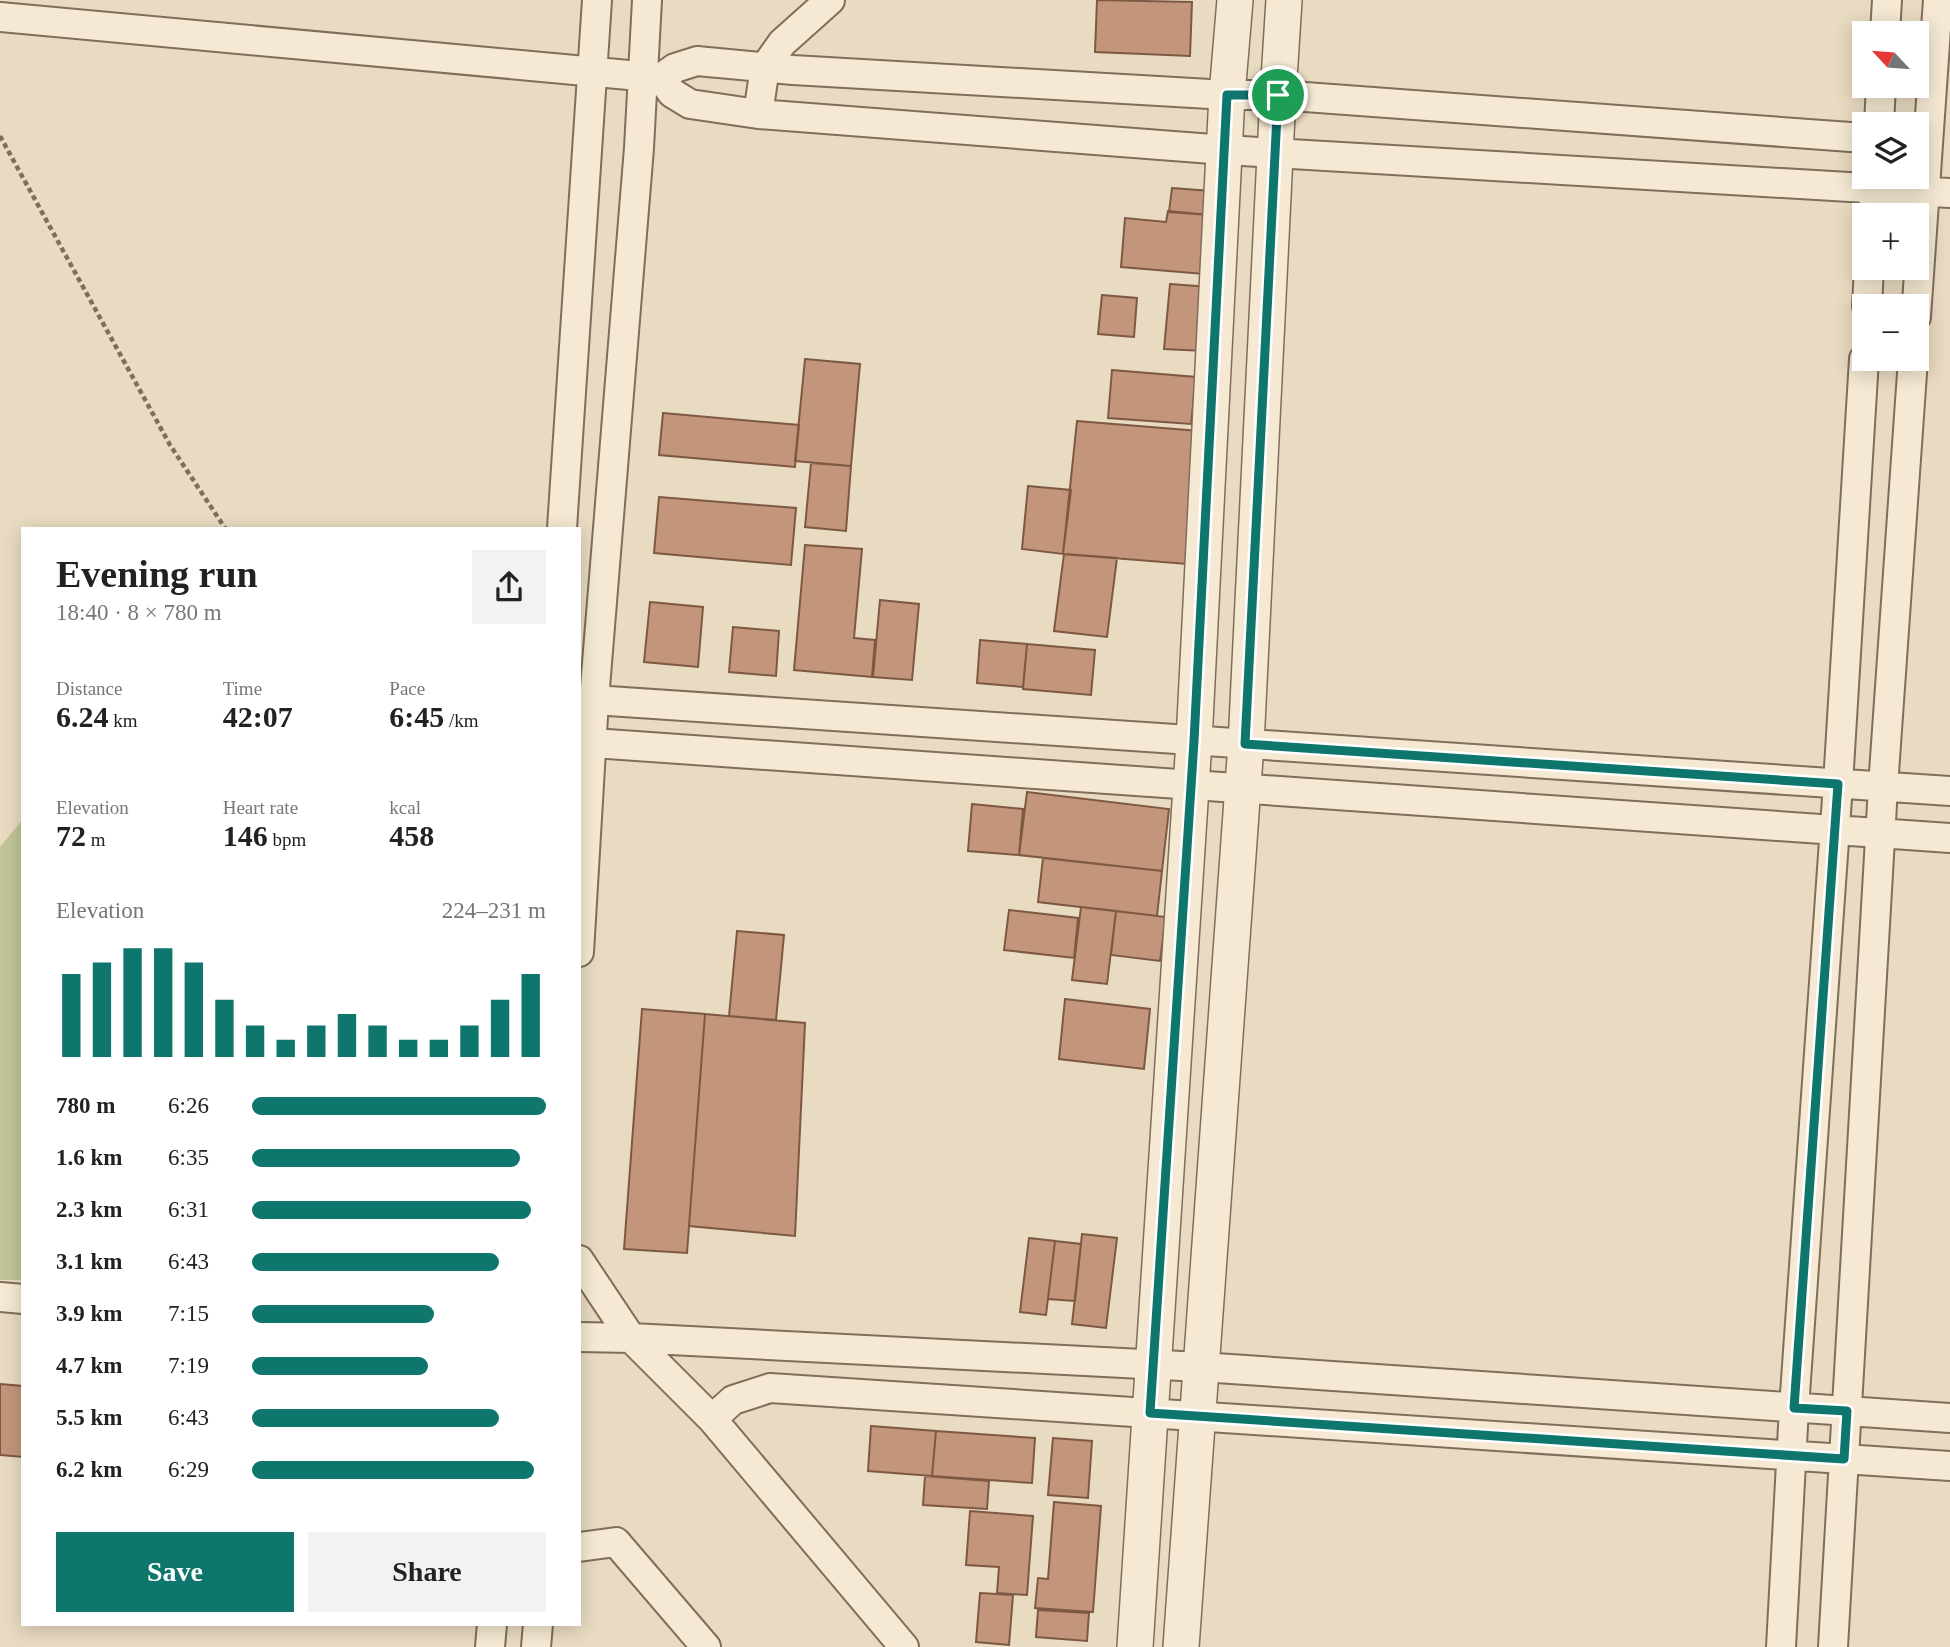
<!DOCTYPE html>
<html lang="en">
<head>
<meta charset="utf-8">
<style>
	:root { --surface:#fff; --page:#f2f2f2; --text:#222; --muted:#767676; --accent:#0f766e }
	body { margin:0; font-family:"Times New Roman",serif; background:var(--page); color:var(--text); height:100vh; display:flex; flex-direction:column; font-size:26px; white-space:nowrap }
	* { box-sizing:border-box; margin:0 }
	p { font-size:23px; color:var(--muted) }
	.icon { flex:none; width:38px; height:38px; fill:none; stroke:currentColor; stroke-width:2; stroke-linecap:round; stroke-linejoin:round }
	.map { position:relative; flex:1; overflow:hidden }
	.panel { position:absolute; left:21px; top:527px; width:560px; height:1099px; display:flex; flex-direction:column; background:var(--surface); border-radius:0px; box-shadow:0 4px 18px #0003 }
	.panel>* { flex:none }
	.needle { width:46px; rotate:296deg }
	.buttons { position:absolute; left:1852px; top:21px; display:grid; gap:14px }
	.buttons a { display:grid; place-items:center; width:77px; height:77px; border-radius:0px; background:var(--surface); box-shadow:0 4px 18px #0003; font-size:35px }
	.pin { position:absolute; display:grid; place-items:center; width:60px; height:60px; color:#fff; margin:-30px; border:4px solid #fff; border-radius:50%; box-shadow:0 2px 7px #0007 }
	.round { display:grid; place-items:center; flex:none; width:74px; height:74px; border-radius:0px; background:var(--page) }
	.head { display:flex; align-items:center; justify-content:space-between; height:119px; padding:0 35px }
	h1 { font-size:38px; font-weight:700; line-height:52px }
	.stats { display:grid; grid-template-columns:repeat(3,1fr); gap:10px; height:119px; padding:7px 35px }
	.stats div { display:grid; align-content:center }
	.stats b { font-size:30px; font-weight:700 }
	.stats small { font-size:19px; font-weight:400 }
	.stats p { font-size:19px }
	.chart { height:196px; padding:14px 35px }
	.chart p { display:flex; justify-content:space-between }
	.chart svg { width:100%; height:126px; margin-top:7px; stroke:var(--accent); stroke-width:6 }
	.cta { display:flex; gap:14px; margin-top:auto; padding:14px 35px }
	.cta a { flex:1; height:80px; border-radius:0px; background:var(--accent); color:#fff; font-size:28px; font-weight:700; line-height:80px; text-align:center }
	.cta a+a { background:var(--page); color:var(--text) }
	ul { padding:0 35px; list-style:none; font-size:23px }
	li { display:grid; grid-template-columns:112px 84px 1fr; align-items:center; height:52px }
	li i { height:18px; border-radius:9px; background:var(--accent) }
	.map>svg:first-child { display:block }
</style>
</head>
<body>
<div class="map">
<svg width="1950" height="1647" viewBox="0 0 1950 1647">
	<rect width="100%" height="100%" fill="#e9dbc1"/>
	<path fill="#c2c597" d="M23 819V1280H0V847Z"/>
	<path fill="#c3967b" stroke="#7d5843" stroke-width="2" d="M1097 0 1192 2 1190 56 1095 52Z
		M1172 188 1211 191 1209 215 1169 212Z
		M1168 211 1209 215 1204 274 1121 267 1125 218 1166 222Z
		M1170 284 1210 287 1204 351 1164 349Z
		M1102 295 1137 298 1134 337 1098 334Z
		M805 359 860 364 851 466 795 461Z
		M1112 370 1196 377 1191 424 1108 418Z
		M663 413 799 425 795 467 659 455Z
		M1077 421 1199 431 1187 564 1063 554Z
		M811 463 851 466 846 531 805 527Z
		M1028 486 1071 490 1063 554 1022 549Z
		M659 497 796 508 791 565 654 553Z
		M805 545 862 549 854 638 875 640 872 677 794 670Z
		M1064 554 1117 558 1107 637 1054 631Z
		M880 600 919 604 912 680 873 677Z
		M650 602 703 607 698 667 644 662Z
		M733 627 779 631 776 676 729 672Z
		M980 640 1027 644 1023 687 977 683Z
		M1027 644 1095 650 1091 695 1023 689Z
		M1027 792 1169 809 1162 871 1019 855Z
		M972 804 1023 809 1019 855 968 851Z
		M1043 858 1162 871 1157 916 1038 902Z
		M1081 907 1116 911 1107 984 1072 980Z
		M1009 910 1078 918 1074 958 1004 950Z
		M1116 911 1166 917 1160 961 1111 955Z
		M737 931 784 935 776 1020 729 1016Z
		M1065 999 1150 1009 1144 1069 1059 1059Z
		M642 1009 705 1014 687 1253 624 1249Z
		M705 1014 805 1023 795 1236 689 1226Z
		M1082 1234 1117 1238 1106 1328 1072 1324Z
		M1029 1238 1055 1241 1046 1315 1020 1312Z
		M1055 1241 1081 1244 1075 1301 1048 1299Z
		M0 1384 23 1386V1457L0 1455Z
		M871 1426 936 1431 932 1476 868 1471Z
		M936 1431 1035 1438 1032 1483 932 1476Z
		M1053 1438 1092 1441 1088 1498 1048 1495Z
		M925 1476 989 1481 987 1509 923 1505Z
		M1054 1502 1101 1506 1093 1612 1035 1608 1038 1578 1048 1579Z
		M970 1511 1033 1516 1027 1595 997 1593 999 1567 966 1565Z
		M980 1593 1013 1595 1009 1645 976 1642Z
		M1038 1610 1089 1613 1087 1641 1036 1637Z"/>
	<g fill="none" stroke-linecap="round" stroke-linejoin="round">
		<defs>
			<path id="minor" d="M0 17 661 78 675 68 697 61 793 70 1227 95H1278L1864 138
				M1885 33 1887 0
				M661 78 672 93 690 104 758 114 1225 150 1950 193
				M758 114 765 67 782 43 830 0
				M1879 124 1881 86
				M1873 215 1875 177
				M1867 306 1869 268
				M1916 317 1938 0
				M562 528 597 0
				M594 700 1950 791
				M579 742 1950 838
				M579 952 594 700 639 148 647 0
				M579 1260 631 1338 712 1419 904 1647
				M0 1297 23 1299
				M579 1337 631 1338 1201 1367 1950 1418
				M712 1419 733 1400 770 1388 1950 1466
				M579 1547 616 1542 706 1647
				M490 1647 492 1624
				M536 1647 538 1624
				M1781 1647 1794 1408 1838 784 1864 359
				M1833 1647 1883 787 1913 359"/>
			<path id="tertiary" d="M1135 1647 1194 741 1227 95 1235 0
				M1181 1647 1246 744 1278 95 1284 0"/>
		</defs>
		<use href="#minor" stroke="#806d5b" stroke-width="32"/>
		<use href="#tertiary" stroke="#806d5b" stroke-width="38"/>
		<path stroke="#806d5b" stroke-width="4.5" stroke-dasharray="5 3.5" stroke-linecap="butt" d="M0 136 170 445 225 528"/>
		<use href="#minor" stroke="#f5e9d3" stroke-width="28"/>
		<use href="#tertiary" stroke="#f5e9d3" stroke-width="35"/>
	</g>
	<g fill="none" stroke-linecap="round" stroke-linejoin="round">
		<defs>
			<path id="route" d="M1227 95H1278L1245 744 1838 784 1794 1408 1847 1411 1844 1459 1150 1413 1194 741Z"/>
		</defs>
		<use href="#route" stroke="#fff" stroke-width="14"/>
		<use href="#route" stroke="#0f766e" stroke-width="9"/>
	</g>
</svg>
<div class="buttons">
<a><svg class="needle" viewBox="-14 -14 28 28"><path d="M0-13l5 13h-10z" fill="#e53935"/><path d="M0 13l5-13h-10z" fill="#767676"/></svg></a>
<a><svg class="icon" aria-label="layers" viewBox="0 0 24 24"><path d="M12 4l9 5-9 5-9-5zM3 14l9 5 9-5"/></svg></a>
<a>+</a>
<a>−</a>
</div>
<div class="pin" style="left:1278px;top:95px;background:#1e9e55"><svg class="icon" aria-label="arrive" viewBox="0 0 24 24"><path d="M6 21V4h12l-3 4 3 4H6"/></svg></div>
<section class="panel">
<div class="head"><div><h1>Evening run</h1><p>18:40 · 8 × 780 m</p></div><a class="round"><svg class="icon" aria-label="share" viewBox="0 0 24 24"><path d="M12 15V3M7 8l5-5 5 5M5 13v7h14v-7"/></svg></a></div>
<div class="stats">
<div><p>Distance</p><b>6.24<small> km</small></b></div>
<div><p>Time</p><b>42:07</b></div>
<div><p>Pace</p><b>6:45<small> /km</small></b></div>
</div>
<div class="stats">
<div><p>Elevation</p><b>72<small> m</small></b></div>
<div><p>Heart rate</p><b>146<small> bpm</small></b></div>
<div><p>kcal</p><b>458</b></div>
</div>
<div class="chart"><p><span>Elevation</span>224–231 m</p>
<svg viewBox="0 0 160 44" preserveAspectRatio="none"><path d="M5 44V15M15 44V11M25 44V6M35 44V6M45 44V11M55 44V24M65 44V33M75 44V38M85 44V33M95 44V29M105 44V33M115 44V38M125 44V38M135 44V33M145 44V24M155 44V15"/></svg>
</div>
<ul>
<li><b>780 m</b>6:26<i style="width:100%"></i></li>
<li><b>1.6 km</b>6:35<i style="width:91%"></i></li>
<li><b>2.3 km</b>6:31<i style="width:95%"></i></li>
<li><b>3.1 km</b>6:43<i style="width:84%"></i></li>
<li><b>3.9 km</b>7:15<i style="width:62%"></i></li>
<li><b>4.7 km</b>7:19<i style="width:60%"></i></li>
<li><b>5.5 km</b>6:43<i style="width:84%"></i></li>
<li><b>6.2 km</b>6:29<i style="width:96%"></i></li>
</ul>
<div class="cta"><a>Save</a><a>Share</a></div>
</section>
</div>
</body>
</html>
